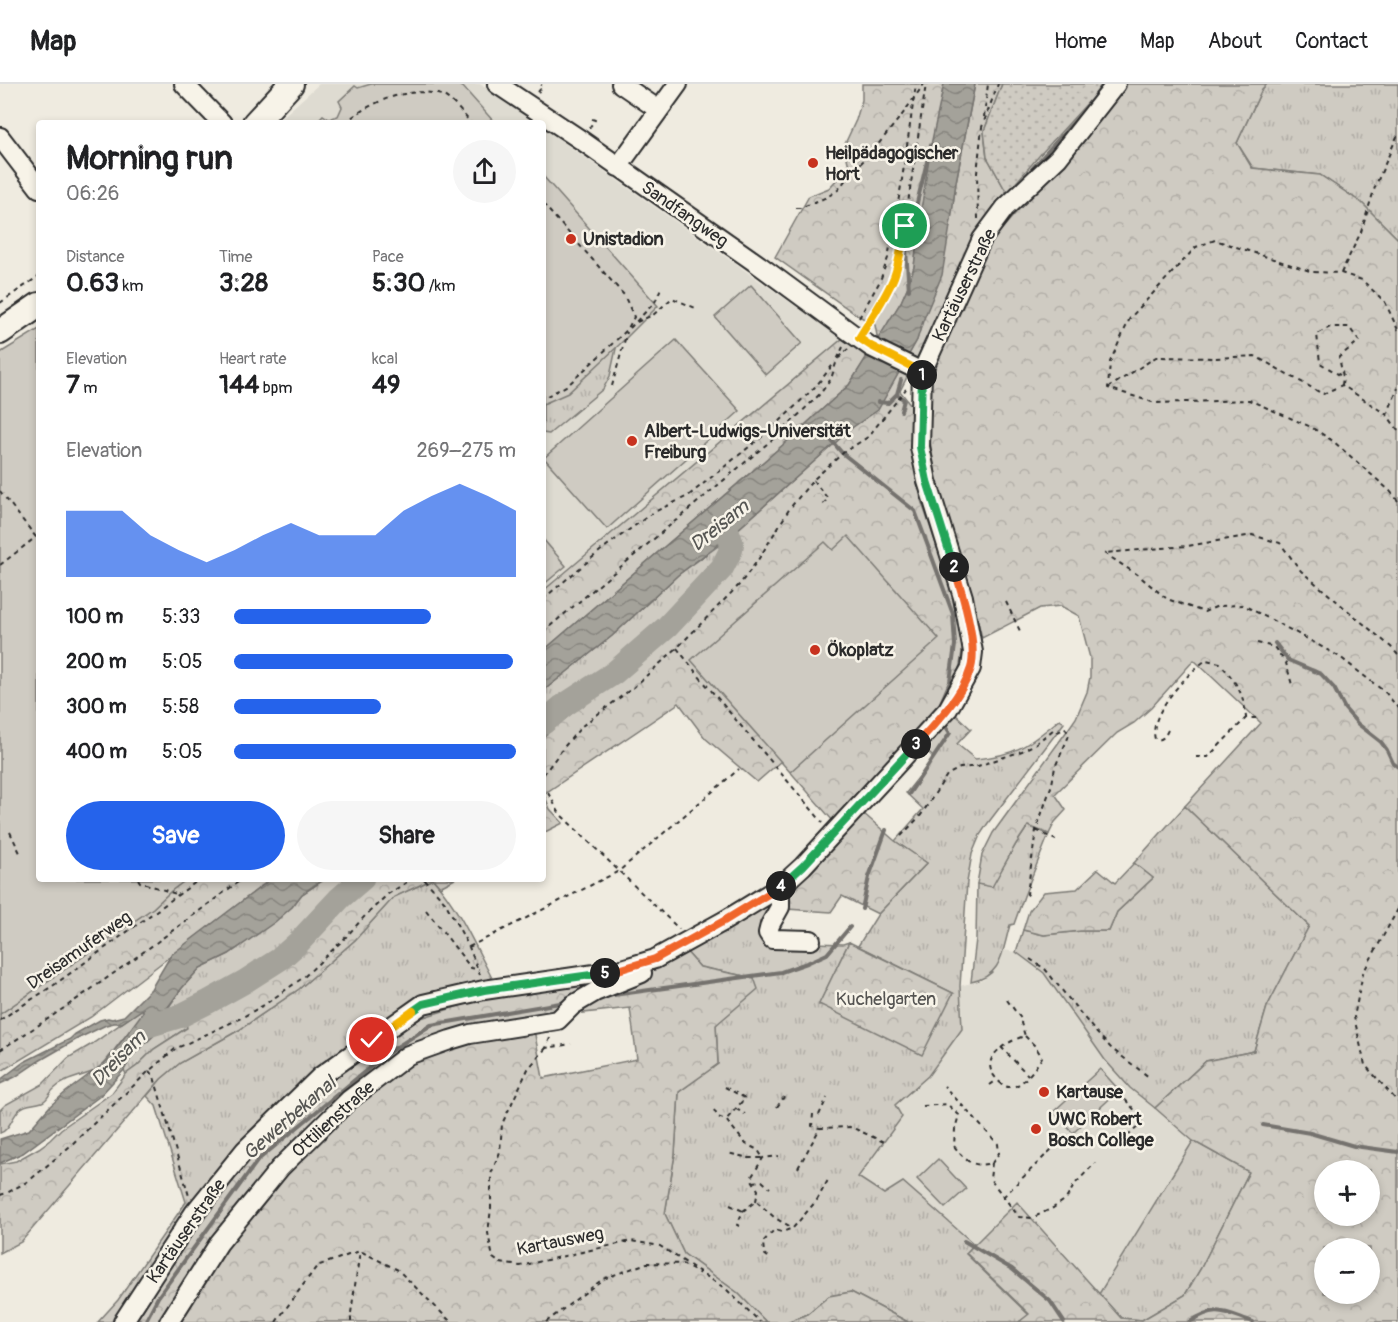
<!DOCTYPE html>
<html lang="en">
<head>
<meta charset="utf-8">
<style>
	:root { --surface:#fff; --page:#f6f6f6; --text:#202124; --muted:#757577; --line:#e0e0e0; --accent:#2563eb }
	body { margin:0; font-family:Pangolin,sans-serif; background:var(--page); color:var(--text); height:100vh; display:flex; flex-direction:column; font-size:22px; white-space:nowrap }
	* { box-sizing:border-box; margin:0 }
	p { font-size:20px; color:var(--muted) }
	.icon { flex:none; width:33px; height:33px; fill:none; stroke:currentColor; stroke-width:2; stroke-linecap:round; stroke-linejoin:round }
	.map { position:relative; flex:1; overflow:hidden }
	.side { position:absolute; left:36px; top:36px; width:510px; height:762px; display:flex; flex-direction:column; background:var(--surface); border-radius:6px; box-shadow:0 3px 9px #0003 }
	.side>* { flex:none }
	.buttons { position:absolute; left:1314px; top:1076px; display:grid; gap:12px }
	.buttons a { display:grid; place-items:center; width:66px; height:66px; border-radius:50%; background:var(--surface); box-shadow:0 3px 9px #0003; font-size:30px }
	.pin { position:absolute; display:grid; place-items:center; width:51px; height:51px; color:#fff; margin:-26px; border:3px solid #fff; border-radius:50%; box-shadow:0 2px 6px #0007 }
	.km { position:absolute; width:30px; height:30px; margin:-15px; border-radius:50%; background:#222; color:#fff; font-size:16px; line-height:30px; text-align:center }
	.round { display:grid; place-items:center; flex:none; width:63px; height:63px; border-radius:32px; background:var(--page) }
	.head { display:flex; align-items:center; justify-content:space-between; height:102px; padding:0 30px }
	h1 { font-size:33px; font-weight:700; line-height:45px }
	.metrics { display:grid; grid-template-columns:repeat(3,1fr); gap:9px; height:102px; padding:6px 30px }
	.metrics div { display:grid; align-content:center }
	.metrics b { font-size:26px; font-weight:700 }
	.metrics small { font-size:16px; font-weight:400 }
	.metrics p { font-size:16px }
	.chart { height:168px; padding:12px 30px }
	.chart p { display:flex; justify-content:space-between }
	.chart svg { width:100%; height:108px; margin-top:6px; fill:var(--accent); opacity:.7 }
	.button { display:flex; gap:12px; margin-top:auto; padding:12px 30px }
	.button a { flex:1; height:69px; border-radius:36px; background:var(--accent); color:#fff; font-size:24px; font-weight:700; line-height:69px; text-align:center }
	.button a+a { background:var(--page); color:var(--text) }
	ul { padding:0 30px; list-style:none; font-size:20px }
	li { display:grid; grid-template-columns:96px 72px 1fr; align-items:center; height:45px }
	li i { height:15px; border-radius:8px; background:var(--accent) }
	header { display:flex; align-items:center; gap:36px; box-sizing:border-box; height:84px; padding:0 30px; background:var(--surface); border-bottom:2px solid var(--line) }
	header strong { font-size:28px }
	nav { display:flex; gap:33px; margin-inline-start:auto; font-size:21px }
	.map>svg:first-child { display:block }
</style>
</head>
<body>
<header>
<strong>Map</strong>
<nav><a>Home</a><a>Map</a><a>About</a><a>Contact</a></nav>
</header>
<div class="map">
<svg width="1398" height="1238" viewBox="0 0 1398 1238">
	<defs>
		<pattern id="grass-tufts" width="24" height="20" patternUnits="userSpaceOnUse" patternTransform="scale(1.5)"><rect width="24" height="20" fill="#cfcbc2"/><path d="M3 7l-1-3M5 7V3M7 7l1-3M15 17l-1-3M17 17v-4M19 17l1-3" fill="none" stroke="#b2aea7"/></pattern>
		<pattern id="forest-crowns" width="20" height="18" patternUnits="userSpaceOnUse" patternTransform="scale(1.5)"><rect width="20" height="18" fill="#cfcbc2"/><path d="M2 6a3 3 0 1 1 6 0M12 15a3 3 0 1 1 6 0" fill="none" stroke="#b2aea7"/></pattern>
		<pattern id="garden-dots" width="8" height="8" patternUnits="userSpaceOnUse" patternTransform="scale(1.5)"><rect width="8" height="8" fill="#cfcbc2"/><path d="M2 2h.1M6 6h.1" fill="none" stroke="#b2aea7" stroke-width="1.8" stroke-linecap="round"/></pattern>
		<pattern id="water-waves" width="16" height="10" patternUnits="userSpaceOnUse" patternTransform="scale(1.5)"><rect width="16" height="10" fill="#a4a29a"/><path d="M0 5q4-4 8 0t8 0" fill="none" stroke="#86847e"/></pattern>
	</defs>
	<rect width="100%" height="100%" fill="#efebe0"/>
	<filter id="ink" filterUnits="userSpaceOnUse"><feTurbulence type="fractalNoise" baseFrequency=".0167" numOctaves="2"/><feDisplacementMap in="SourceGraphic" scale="12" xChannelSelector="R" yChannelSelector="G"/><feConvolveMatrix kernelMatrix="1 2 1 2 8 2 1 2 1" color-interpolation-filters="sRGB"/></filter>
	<g filter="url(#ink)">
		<path fill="#dedbd1" d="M319 0H480L535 39H276Z
			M543 44 842 255 543 507Z
			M1003 866 1016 868 1044 889 1105 976 1130 1004 1193 1057 1099 1210 1017 1119 974 1160 903 1098 884 1110 858 1093 902 1033 895 1021 928 992 962 945 960 902 983 896 998 882Z"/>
		<path fill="url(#grass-tufts)" stroke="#7d7b76" stroke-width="1.5" d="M1267 0H1398V155L1362 119 1320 91 1253 84 1237 59 1262 5Z
			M617 260 610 292 603 305 549 350 543 349V316Z
			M721 460 727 466 717 486 697 507 689 512 675 528 636 562 608 583 600 588 590 597H584L572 604 559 613 543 631V607L612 552 678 491Z
			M955 630 971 645 957 660 975 675C1016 672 1030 660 1060 635L1064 639 988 739 980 751 972 770 967 798 960 902 962 945 928 992 895 1021 902 1033 858 1093 884 1110 903 1098 974 1160 966 1170 1029 1231 1019 1238H908L851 1208 829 1212 807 1230 787 1238H766L738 1209 684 1170 665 1130 675 1070 679 1008 718 980 716 941 754 894 700 883 684 865 774 819 764 847 785 858 843 860 849 858 819 921 953 909 858 862 878 830 927 779 895 757 923 725 906 709 934 674 924 664Z
			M1185 722 1309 842 1267 923 1254 967 1206 977 1155 1024 1130 1004 1105 976 1044 889 1016 868 1023 846 1044 851 1081 847H1109L1117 828 1153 794 1134 779Z
			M1028 742 1049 750 1024 812 1014 840 1010 841C1002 867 1003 892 971 898L976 855 977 800 992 802 1016 760Z
			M325 795H352L306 837 264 880 252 883 208 909 190 918 178 927H166L182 904 200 884 229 870 292 823 302 810Z
			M433 795C459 824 475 862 493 896L574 886 608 878 607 894 534 907 177 1171 138 1234 145 1238H98L118 1216 186 1118 156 1022 147 1012 161 995 180 979 239 946 299 905 355 856 394 813Z
			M142 925 144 928C135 942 124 953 115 965 109 972 105 981 96 986 83 993 65 994 54 1005 49 1009 48 1016 42 1018 34 1021 26 1019 20 1025 12 1032 10 1046 0 1049V1026L5 1021 43 1000 68 974 92 960Z
			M186 938 188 943 154 965 137 982 126 990 124 986 132 972 156 948 163 943Z
			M1193 1057 1249 1088 1201 1184 1185 1211 1142 1236 1121 1234 1099 1210Z"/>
		<path fill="url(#forest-crowns)" stroke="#7d7b76" stroke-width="1.5" fill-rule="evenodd" d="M862 0H944L920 133 914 183 908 202 901 218 878 257 875 241 854 229 775 173 809 112 829 104 849 82 844 62 856 36 862 16Z
			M975 0H1002L984 47 987 73 1007 109 989 134 977 156 900 307 911 321 913 364 921 416 949 498 963 561 960 581 954 599 943 618 907 659 833 737 781 677 757 698 705 654 679 619 544 710 550 725 563 739 543 749V653L670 549C690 521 745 487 736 447L853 343 878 325 917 256 951 136 956 98Z
			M1125 0H1267L1262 5 1237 59 1252 84 1320 91 1362 119 1398 155V1238H1019L1029 1230 966 1169 1017 1118 1121 1234 1142 1236 1185 1211 1201 1184 1249 1088 1193 1057 1155 1024 1206 977 1254 967 1267 923 1309 842 1185 722 1261 639 1194 576 1151 624 1134 639 1117 649 1055 710 1066 726 1055 738 1049 750 1028 742 1016 760 992 803 977 800 982 771 993 749 1067 647 1076 634 1087 608 1090 593V574L1079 532 1061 522 1040 524 982 554 968 497 937 398 929 352 927 310 930 290 934 275 994 154 1106 25ZM1324 1086H1370V1131H1324ZM1324 1164H1370V1209H1324Z
			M842 255 869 270 849 301 784 360 543 567V507Z
			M863 729 895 757 927 779 878 830 842 812 831 828 787 825 789 814 799 799Z
			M1134 779 1153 794 1117 828 1109 847H1081L1044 851 1023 846 1029 827 1044 808 1077 805 1098 785 1115 799Z
			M187 795H271L91 933 0 988V930L153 824 171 807Z
			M371 795H455L440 803 433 795 394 813 355 856 299 905 239 946 180 979 161 995 21 1158 0 1169V1080L16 1077 39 1064 50 1056 61 1045 112 1009 126 990 137 982 154 965 187 944 186 938 281 881Z
			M849 858 953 909 922 971 819 920Z
			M684 865 700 883 754 894 758 905 716 941 718 980 679 1008 675 1070 665 1130 684 1170 738 1209 766 1238H145L138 1234 177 1171 253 1070 325 996 387 952 421 934 490 912 607 894 556 927 532 935 543 994 637 975 630 924 583 929 585 924Z
			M851 1208 908 1238H787L807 1230 829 1212Z"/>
		<path fill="url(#garden-dots)" stroke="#7d7b76" stroke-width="1.5" d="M1002 0H1102L1092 14 1039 72 1007 109 987 73 984 47Z"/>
		<path fill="#cfcbc2" stroke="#7d7b76" stroke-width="1.5" d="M371 0H456L463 3 495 39H315L323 31 329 35 338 32 342 23 339 17 355 2 358 4Z
			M543 92 658 222 619 261 568 309 543 320Z
			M751 201 802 259 766 291 715 233Z
			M39 245V795H187L171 807 153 824 0 930V269Z
			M676 256 740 327 607 445 544 374Z
			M848 452 939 555 790 688 691 576 825 458 833 466Z
			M543 455 566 482 543 501Z
			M1100 985 1119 1006 1073 1049 1053 1028Z
			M938 1075 966 1105 945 1124 917 1095Z"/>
		<path fill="url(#water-waves)" stroke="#74726e" stroke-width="1.5" d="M944 0H975L956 98 951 136 942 191 923 237 917 256 878 326 853 343 736 447 678 491 612 552 543 607V567L784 360 849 301 901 218 908 202 914 183 920 133 931 61Z
			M271 795H325L302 810 292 823 275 838 229 870 200 884 182 904 168 923 163 943 132 972 124 986 100 1012 23 1069 0 1079V1055L29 1046 50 1022 66 1008 107 977 143 928V925L122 939H114L106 941 79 954 39 977 15 993 0 1000V996L24 978 70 955 75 950 100 936 108 934 112 935 124 932 151 905 171 871Z"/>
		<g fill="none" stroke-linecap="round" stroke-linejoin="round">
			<path stroke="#74726e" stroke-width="4" d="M1023 95 1086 24
				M916 123 931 61 937 62
				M906 167 909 206
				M897 310 904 316 901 327
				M878 318 888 319 897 310 901 296
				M831 356 842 369 915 427 953 530 955 561 950 598 940 621
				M1275 559 1288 576 1321 590 1334 604 1345 625 1358 640 1381 658 1387 666 1393 679 1398 683
				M909 710 950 649 943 638
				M862 825 869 793 886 746
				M606 912 781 888 807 879 827 870 850 843
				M1263 1041 1310 1049 1354 1062 1398 1068
				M964 1157 1012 1185 1050 1217 1064 1238
				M145 1238 158 1213 258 1076 386 970 431 941 566 918
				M1190 1238C1217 1220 1224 1228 1253 1238"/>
			<path stroke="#a4a29a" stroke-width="24" d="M543 639 563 622 614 589 667 543 722 484 731 466 732 460 723 434
				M150 941 180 932 208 918 244 898 280 875 299 858 340 814 362 795"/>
			<defs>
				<path id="minor" d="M184 0 222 39
					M497 0 581 56 759 181 850 248 871 263 922 288
					M621 0 659 26
					M0 53 39 104
					M618 83 678 0
					M780 803V823L770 841 768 849 772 855 811 856
					M123 1238 194 1129 245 1066 321 992 423 920 484 906 615 887 655 875 724 837 780 803 803 782 948 625 971 584 973 568 963 513 927 397 920 363 922 288 982 155 1005 124 1058 74 1116 0
					M169 1238 219 1159 280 1084 349 1016 408 971 450 956 470 950 558 936 573 921 595 908 642 889"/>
				<path id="major" d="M255 39 291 0
					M0 248 39 221"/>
			</defs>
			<use href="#minor" stroke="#2b2b2b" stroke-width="22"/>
			<use href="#major" stroke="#2b2b2b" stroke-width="28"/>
			<path stroke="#2b2b2b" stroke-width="2" stroke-dasharray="4.5 4.5" stroke-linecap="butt" d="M538 8 543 2 541 1
				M984 33 988 0
				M345 39C369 18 412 0 444 12 455 19 463 30 471 39
				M589 44 595 36 592 35
				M543 120 624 211 634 233 627 246 568 301 543 314
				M796 124H800L827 113 838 106 850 90 872 68 902 31 924 0
				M978 135 977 89 982 43 998 0
				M1341 189 1361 148 1375 103 1398 50
				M0 219 39 192
				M859 234 880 197 888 174 901 102 916 0
				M637 238 653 231 672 214 698 225
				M866 242C881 219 892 198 900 172L926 0
				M630 244 655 218 661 204
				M1398 246 1385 218 1362 196 1341 189 1313 188 1215 156 1196 163 1130 234 1110 278 1108 304 1155 319 1249 316 1311 343 1333 357 1390 407 1398 417
				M839 274 848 265
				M1342 301 1343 293 1339 273 1359 257 1349 243H1330L1317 250 1320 279 1343 293
				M612 302 627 248
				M1108 304 1156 273 1216 274 1255 272 1323 310 1342 301 1387 331 1398 346
				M1387 331 1398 304
				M813 396 828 415 821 422
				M0 407 39 457
				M0 481 36 453
				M543 515 605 463 654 428 688 412 774 343 817 301 835 278
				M1006 518 1020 547
				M543 548 780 349 820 310 831 295 837 276 843 263
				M1257 559 1274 563 1286 579 1292 601
				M677 564 698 591 823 739
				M1398 571 1391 563 1301 487 1280 459 1252 451 1187 462 1104 469 1138 491 1167 515 1204 528 1218 522 1243 521 1304 553 1340 573 1386 609 1398 624
				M1168 646C1165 652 1163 657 1155 655 1148 630 1187 590 1206 576L1220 579C1236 599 1244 608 1246 634
				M1196 673H1208L1246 634H1257
				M543 691 564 663 582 642 634 603 677 564 740 500 758 476 790 424 813 396 844 368 868 353 906 305
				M548 709 560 730 679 845
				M1036 746 1060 758
				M10 748 21 771
				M901 752 921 731 947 691 960 684 978 682 1022 667 1035 660 1053 646 1058 648 1065 644 1069 650 1068 654 1055 683 1052 700 1036 746 1027 810 1030 813
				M138 795 140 798 179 811
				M424 795 445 818 469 863 480 891
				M1398 825 1363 889 1354 933 1365 981 1398 1018
				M426 826 471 884 479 885
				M469 863 619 787 739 685
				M1030 875 1045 885 1094 946 1112 965 1149 993
				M1007 916 1022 936 1021 939 1025 952
				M0 936 54 901 200 795
				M1025 952 1035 962 1042 973C1037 982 1021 1005 1009 1003 1004 1003 998 997 995 993 978 973 1010 956 1025 952Z
				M550 954 546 964 571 960
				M1001 963 1028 991
				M546 964 528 985 502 1040 500 1068 491 1090V1124L488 1149 493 1174 500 1179 520 1182 631 1157 660 1162 726 1205 760 1238
				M0 966C84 913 163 854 242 795
				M149 987 154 993 189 1112
				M990 1001 997 996
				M725 1003 745 1014 726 1036
				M1119 1009 1142 1034 1141 1040 1129 1051
				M923 1022 947 1020 959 1031 955 1045 954 1062C966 1077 972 1084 992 1079L999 1069 998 1060 944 1002
				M777 1023 784 1013
				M736 1025 745 1030
				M714 1026 718 1033 726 1036 746 1060 758 1066 763 1074H749L727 1069
				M813 1030 812 1042 820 1044
				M819 1031 827 1014
				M992 1079 990 1095 1019 1133 1032 1134 1053 1124 1066 1115 1075 1100 1095 1079
				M798 1084 820 1044 851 1043 884 1058
				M753 1098 762 1097 770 1104
				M0 1111 7 1109 30 1096 69 1063 149 987 175 965 241 934 264 921 304 893 344 855 365 832 388 810 412 795
				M1003 1113 1055 1062
				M756 1117 758 1106 751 1094 763 1074 779 1072
				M730 1121 743 1127
				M740 1142 737 1141 743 1127 756 1117 775 1134 793 1144 817 1116 828 1096
				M768 1173 764 1170 763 1158 774 1146 782 1148 793 1144
				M276 1238 317 1182 360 1167 398 1186 451 1238
				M351 1238V1229L360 1167
				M546 1238 603 1195 647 1179 682 1180 700 1190"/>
			<use href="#minor" stroke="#f7f3e8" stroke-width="18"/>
			<use href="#major" stroke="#f7f3e8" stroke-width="24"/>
		</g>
	</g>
	<g fill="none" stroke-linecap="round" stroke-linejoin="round" filter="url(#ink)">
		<defs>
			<path id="split-1" d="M905 142C902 159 900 177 894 193 885 215 871 234 859 254L871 262 922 288V291"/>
			<path id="split-2" d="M922 291 920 363 927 397 954 483"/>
			<path id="split-3" d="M916 660C935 640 963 611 971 584 978 559 962 508 954 483"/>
			<path id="split-4" d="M781 802 803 782 916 660"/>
			<path id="split-5" d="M605 889 615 887 655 875 724 837 781 802"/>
			<path id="split-6" d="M413 927 423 920 484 906 605 889"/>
			<path id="split-7" d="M372 956 413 927"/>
		</defs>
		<use href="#split-1" stroke="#fff" stroke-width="12"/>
		<use href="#split-2" stroke="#fff" stroke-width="12"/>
		<use href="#split-3" stroke="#fff" stroke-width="12"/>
		<use href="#split-4" stroke="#fff" stroke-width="12"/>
		<use href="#split-5" stroke="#fff" stroke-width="12"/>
		<use href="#split-6" stroke="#fff" stroke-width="12"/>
		<use href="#split-7" stroke="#fff" stroke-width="12"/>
		<use href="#split-1" stroke="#f5b400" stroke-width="8"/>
		<use href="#split-2" stroke="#22a559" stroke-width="8"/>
		<use href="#split-3" stroke="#f0652b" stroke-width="8"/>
		<use href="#split-4" stroke="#22a559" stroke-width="8"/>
		<use href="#split-5" stroke="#f0652b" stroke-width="8"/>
		<use href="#split-6" stroke="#22a559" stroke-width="8"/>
		<use href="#split-7" stroke="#f5b400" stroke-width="8"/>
	</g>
	<g fill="#c8321e" stroke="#f7f3e8" stroke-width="2">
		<circle cx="813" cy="79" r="6"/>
		<circle cx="571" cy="155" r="6"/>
		<circle cx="632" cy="357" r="6"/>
		<circle cx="815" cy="566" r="6"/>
		<circle cx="1044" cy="1008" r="6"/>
		<circle cx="1036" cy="1045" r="6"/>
	</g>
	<g text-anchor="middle" stroke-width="5" stroke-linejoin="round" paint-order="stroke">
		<g font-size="18" font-weight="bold" fill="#2b2b2b" stroke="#f7f3e8" text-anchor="start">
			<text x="825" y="75">Heilpädagogischer<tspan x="825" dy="21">Hort</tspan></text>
			<text x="583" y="161">Unistadion</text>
			<text x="644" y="353">Albert-Ludwigs-Universität<tspan x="644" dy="21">Freiburg</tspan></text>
			<text x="827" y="572">Ökoplatz</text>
			<text x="1056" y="1014">Kartause</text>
			<text x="1048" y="1041">UWC Robert<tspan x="1048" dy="21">Bosch College</tspan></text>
		</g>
		<g font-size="18" fill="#2b2b2b" stroke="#f7f3e8">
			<text transform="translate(685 130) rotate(35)" y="6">Sandfangweg</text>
			<text transform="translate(964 201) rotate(-64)" y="6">Kartäuserstraße</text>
			<text transform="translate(79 866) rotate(-35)" y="6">Dreisamuferweg</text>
			<text transform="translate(333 1035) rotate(-42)" y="6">Ottilienstraße</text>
			<text transform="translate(186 1147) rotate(-55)" y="6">Kartäuserstraße</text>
			<text transform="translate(560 1157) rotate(-11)" y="6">Kartausweg</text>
		</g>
		<g font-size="18" fill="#545351" stroke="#f7f3e8">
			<text x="886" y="921">Kuchelgarten</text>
		</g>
		<g font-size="20" font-style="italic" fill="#555552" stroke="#f7f3e8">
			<text transform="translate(719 441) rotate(-39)" y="7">Dreisam</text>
			<text transform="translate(118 974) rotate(-46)" y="7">Dreisam</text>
			<text transform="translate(289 1034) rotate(-41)" y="7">Gewerbekanal</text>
		</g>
	</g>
</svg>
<div class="buttons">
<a>+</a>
<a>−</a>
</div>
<div class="pin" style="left:905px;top:142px;background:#1e9e55"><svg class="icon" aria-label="arrive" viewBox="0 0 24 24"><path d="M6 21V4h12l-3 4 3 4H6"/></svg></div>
<div class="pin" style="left:372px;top:956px;background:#d93025"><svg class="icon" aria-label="check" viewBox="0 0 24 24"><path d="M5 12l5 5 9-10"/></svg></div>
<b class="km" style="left:922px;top:291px">1</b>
<b class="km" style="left:954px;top:483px">2</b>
<b class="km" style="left:916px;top:660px">3</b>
<b class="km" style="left:781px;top:802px">4</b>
<b class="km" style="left:605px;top:889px">5</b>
<section class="side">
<div class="head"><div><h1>Morning run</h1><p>06:26</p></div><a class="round"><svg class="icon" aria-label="share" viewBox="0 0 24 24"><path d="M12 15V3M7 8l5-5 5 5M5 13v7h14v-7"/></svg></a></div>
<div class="metrics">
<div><p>Distance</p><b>0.63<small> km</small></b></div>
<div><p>Time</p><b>3:28</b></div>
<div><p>Pace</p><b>5:30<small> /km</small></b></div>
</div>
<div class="metrics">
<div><p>Elevation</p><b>7<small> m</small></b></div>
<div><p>Heart rate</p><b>144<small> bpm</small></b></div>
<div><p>kcal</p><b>49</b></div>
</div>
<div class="chart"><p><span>Elevation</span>269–275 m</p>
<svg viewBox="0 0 160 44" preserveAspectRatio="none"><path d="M0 44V17L10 17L20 17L30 27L40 33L50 38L60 33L70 27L80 22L90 27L100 27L110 27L120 17L130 11L140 6L150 11L160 17V44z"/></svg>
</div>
<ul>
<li><b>100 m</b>5:33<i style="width:70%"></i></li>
<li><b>200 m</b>5:05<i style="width:99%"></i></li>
<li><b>300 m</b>5:58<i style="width:52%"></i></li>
<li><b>400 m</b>5:05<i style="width:100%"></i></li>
</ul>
<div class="button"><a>Save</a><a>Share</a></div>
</section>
</div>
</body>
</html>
